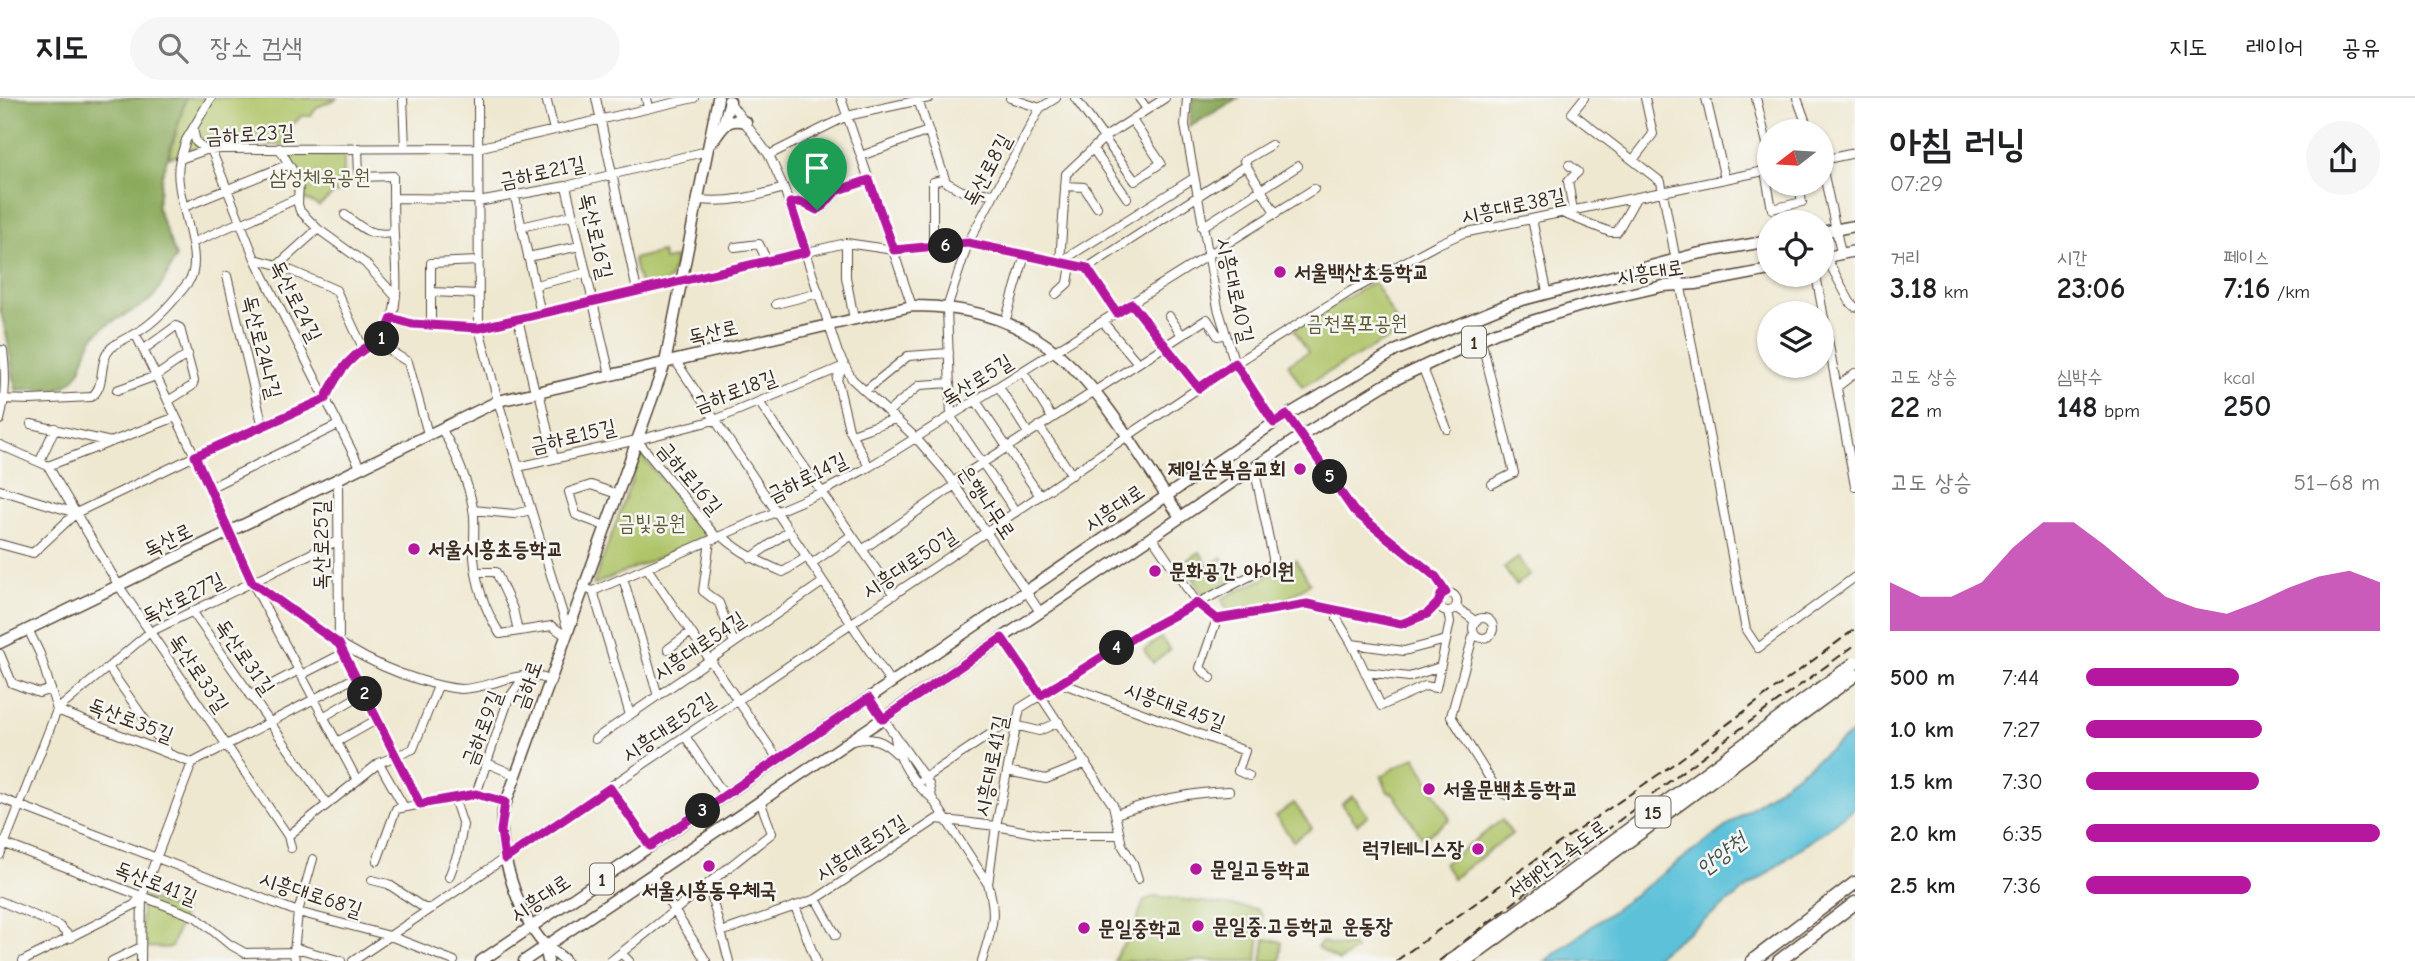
<!DOCTYPE html>
<html lang="ko">
<head>
<meta charset="utf-8">
<style>
	:root { --surface:#fff; --page:#f6f6f6; --text:#202124; --muted:#757577; --line:#e0e0e0; --accent:#b5179e }
	body { margin:0; font-family:"Comic Neue","Poor Story",sans-serif; background:var(--page); color:var(--text); height:100vh; display:flex; flex-direction:column; font-size:26px; white-space:nowrap }
	* { box-sizing:border-box; margin:0 }
	p { font-size:23px; color:var(--muted) }
	.icon { flex:none; width:38px; height:38px; fill:none; stroke:currentColor; stroke-width:2; stroke-linecap:round; stroke-linejoin:round }
	.map { position:relative; flex:1; overflow:hidden }
	.details { display:flex; flex-direction:column; background:var(--surface); width:560px }
	.details>* { flex:none }
	.needle { width:46px; rotate:253deg }
	.buttons { position:absolute; left:1757px; top:21px; display:grid; gap:14px }
	.buttons a { display:grid; place-items:center; width:77px; height:77px; border-radius:50%; background:var(--surface); box-shadow:0 2px 5px #0004; font-size:35px }
	.pin { position:absolute; display:grid; place-items:center; width:60px; height:60px; color:#fff; margin:-72px -30px; border-radius:50% 50% 50% 0; rotate:-45deg; box-shadow:0 0 7px #0007 }
	.pin .icon { rotate:45deg }
	.km { position:absolute; width:35px; height:35px; margin:-18px; border-radius:50%; background:#222; color:#fff; font-size:19px; line-height:35px; text-align:center }
	.round { display:grid; place-items:center; flex:none; width:74px; height:74px; border-radius:37px; background:var(--page) }
	.overview { display:flex; align-items:center; justify-content:space-between; height:119px; padding:0 35px }
	h1 { font-size:38px; font-weight:700; line-height:52px }
	.stats { display:grid; grid-template-columns:repeat(3,1fr); gap:10px; height:119px; padding:7px 35px }
	.stats div { display:grid; align-content:center }
	.stats b { font-size:30px; font-weight:700 }
	.stats small { font-size:19px; font-weight:400 }
	.stats p { font-size:19px }
	.chart { height:196px; padding:14px 35px }
	.chart p { display:flex; justify-content:space-between }
	.chart svg { width:100%; height:126px; margin-top:7px; fill:var(--accent); opacity:.7 }
	ul { padding:0 35px; list-style:none; font-size:23px }
	li { display:grid; grid-template-columns:112px 84px 1fr; align-items:center; height:52px }
	li i { height:18px; border-radius:9px; background:var(--accent) }
	header { display:flex; align-items:center; gap:42px; box-sizing:border-box; height:98px; padding:0 35px; background:var(--surface); border-bottom:2px solid var(--line) }
	header strong { font-size:33px }
	nav { display:flex; gap:38px; margin-inline-start:auto; font-size:24px }
	.search { width:490px; height:63px; background:var(--page); display:flex; align-items:center; gap:18px; box-sizing:border-box; padding:0 24px; border-radius:38px; color:var(--muted); font-size:26px }
	main { display:flex; flex:1; min-height:0 }
	.map>svg:first-child { display:block }
</style>
</head>
<body>
<header>
<strong>지도</strong>
<div class="search"><svg class="icon" aria-label="search" viewBox="0 0 24 24"><circle cx="10" cy="10" r="6"/><path d="M15 15l6 6"/></svg>장소 검색</div>
<nav><a>지도</a><a>레이어</a><a>공유</a></nav>
</header>
<main>
<div class="map">
<svg width="1855" height="863" viewBox="0 0 1855 863">
	<rect width="100%" height="100%" fill="#f6f6f2"/>
	<filter id="ink" filterUnits="userSpaceOnUse"><feTurbulence type="fractalNoise" baseFrequency=".0143" numOctaves="2"/><feDisplacementMap in="SourceGraphic" scale="14" xChannelSelector="R" yChannelSelector="G"/><feConvolveMatrix kernelMatrix="1 2 1 2 8 2 1 2 1" color-interpolation-filters="sRGB"/></filter>
	<filter id="wash" filterUnits="userSpaceOnUse"><feTurbulence type="fractalNoise" baseFrequency=".00686" numOctaves="4" result="noise"/><feDisplacementMap in="SourceGraphic" scale="28" xChannelSelector="R" yChannelSelector="G"/><feGaussianBlur stdDeviation="1.57" result="paint"/><feColorMatrix in="noise" values="0 0 0 0 0 0 0 0 0 0 0 0 0 0 0 0 0 1.4 0 .05"/><feComposite in="paint" operator="in"/></filter>
	<g filter="url(#wash)">
		<rect width="100%" height="100%" fill="#efe8d0"/>
		<path fill="#afc468" stroke="#757743" stroke-width="2" d="M186 0H338L317 9 311 18H301L296 24 291 26 290 47 211 46 169 60Z
			M295 56 344 58V82L347 91 333 96 319 108 298 98 299 89 287 62Z
			M662 154 664 162 675 160C671 188 668 185 641 190L633 161Z
			M1374 184 1402 233 1302 289 1288 266 1308 254 1294 231Z
			M641 357 705 434V440L593 487Z
			M1200 454 1208 468 1222 459 1234 480 1204 498 1184 464Z
			M1518 460 1530 477 1516 487 1504 470Z
			M1296 462 1310 485 1283 504 1228 512 1221 501 1265 480 1284 465Z
			M1161 540 1170 552 1153 565 1144 552Z
			M1415 659 1450 721 1423 741 1393 695 1388 694 1381 678Z
			M1353 698 1368 718 1357 726 1342 706Z
			M1294 705 1312 730 1293 743 1276 718Z
			M1502 722 1512 736 1453 780 1444 766Z
			M142 798 184 814 171 850 141 849Z
			M1155 798 1257 811 1262 817 1257 863H1114L1121 849 1131 839 1144 802Z
			M1265 841 1282 844 1280 863H1262Z
			M1322 844 1344 849 1350 845 1355 852 1339 863 1317 849Z"/>
		<path fill="#8baa5c" stroke="#636a3d" stroke-width="2" d="M0 0H186L162 77 157 109 176 159C169 172 162 191 151 201 137 214 105 223 93 240 82 256 85 279 63 289 53 293 28 290 16 292L7 239 0 211Z
			M1193 0H1238L1189 29Z"/>
		<path fill="#5bc1d9" stroke="#4b767c" stroke-width="2" d="M1855 633V710L1649 863H1545Z"/>
	</g>
	<g filter="url(#ink)">
		<g fill="none" stroke-linecap="round" stroke-linejoin="round">
			<defs>
				<path id="minor" d="M403 0 405 50
					M478 0 479 230 498 303 568 533
					M546 0 554 32
					M596 0 637 193
					M646 0 648 10
					M841 0 912 208
					M1010 0 1040 10
					M1075 0 1135 83 1161 65 1132 22
					M1139 0 1147 11
					M1187 0 1185 27 1218 210 1235 266 1274 325
					M1584 0 1572 15 1661 84 1746 532 1758 550 1855 479
					M1706 0 1725 81
					M1756 0 1769 54
					M1797 0 1809 33
					M728 2 769 57 784 90 838 255 852 281 916 340 948 377 1040 514
					M918 2 946 84 962 93 994 96
					M193 31 196 44 206 52
					M279 50 299 83 298 106 300 113 318 131 365 165 396 199
					M211 51 255 161 360 369
					M1093 51 1127 100
					M769 57 847 18 929 0
					M861 58 928 33
					M180 61 186 42 211 0
					M1633 62 1653 36 1645 0
					M1822 62 1855 55
					M1246 67 1276 116
					M1569 67 1578 74 1568 83 1573 113
					M1822 68 1841 155
					M1765 73 1772 111 1802 104 1801 99
					M566 88 610 277
					M1065 88 1084 89 1097 109
					M515 99 541 216
					M393 100 478 101
					M698 102C730 105 754 99 784 90
					M478 104 566 88 707 53
					M790 105 801 104 817 112 823 109 836 93 869 82
					M184 109 287 67
					M1562 115 1610 134H1617L1636 100
					M345 117C363 131 369 138 393 135
					M1532 121 1547 193
					M241 126 298 100
					M521 129 573 117
					M1202 129 1298 68
					M192 145 240 124
					M846 145V179L854 221
					M735 149 759 146 767 163
					M933 149V84L944 81
					M528 159 580 148
					M1826 159 1850 204 1855 209
					M255 161 278 167 336 192 363 250
					M1060 164 1066 76 1105 39 1165 0
					M1060 164 1194 80
					M278 167 318 131
					M1087 170 1246 67 1244 63 1271 47
					M1816 177 1855 388
					M227 178 263 329
					M535 187 586 175
					M431 194 479 196
					M1056 196 1068 185 1071 167
					M776 206 819 195
					M1132 206 1199 290
					M1169 218 1182 237
					M392 220 413 226 479 230 846 145 894 152 968 145 1087 170 1117 215
					M518 221 535 294
					M1005 224 1025 157
					M1103 224 1138 265
					M431 228V165L479 163
					M135 235 195 358 252 484 357 682
					M1481 241 1514 375 1492 386
					M376 244 408 264 428 336
					M143 252 176 228 180 230 194 283 192 288 168 303
					M0 253 3 252C6 277 6 297 0 322
					M675 262 891 585
					M844 268 837 281 849 331 869 369
					M1422 268 1447 331
					M1023 274 1052 320
					M999 289 1028 335
					M1837 289 1855 275
					M117 292 156 278 188 256
					M539 293 554 361
					M865 293 908 258 949 255
					M0 301 31 302 91 299C107 288 97 264 111 250 121 241 133 238 144 230 160 219 177 199 189 183 207 158 170 94 180 61L206 52 222 51 477 50 694 0
					M976 303 1040 398
					M759 304 894 497
					M888 314 920 287 950 285
					M1287 317 1354 413 1396 445 1424 469 1436 479 1446 494
					M31 326 111 344
					M1039 328 1072 377
					M441 330C455 354 468 383 473 410 476 426 473 443 474 459 476 487 485 512 500 536L552 528 566 538
					M852 336 895 321
					M637 342 717 440
					M0 347 48 368 119 488 288 738
					M40 363 55 330
					M48 368 176 319
					M518 369 637 342 715 322 844 268
					M338 380 339 546 420 706
					M953 384 1207 221 1218 238 1226 236
					M209 390 338 327
					M0 392 76 415
					M473 412 514 416 531 412
					M1016 414 951 319 947 210 968 145 1040 10 1056 0
					M605 428 576 417 569 394 591 387 617 396
					M722 438C741 455 760 464 783 474L807 459
					M1152 439 1197 505 1217 521 1307 506 1401 526 1418 521 1439 505
					M710 443 703 493 719 505 734 545
					M0 446 33 455 76 415 195 358 325 301C339 271 352 254 383 241 402 210 396 173 394 139 393 118 393 98 393 78L359 79 358 50
					M862 452 955 387
					M751 460 789 433
					M811 466 852 437
					M647 470 778 661
					M476 474H496L513 511 518 533
					M623 480 658 598
					M255 486C307 523 357 564 420 582 433 586 447 590 461 591 491 591 518 569 550 582
					M583 490 593 493 822 394 869 369 1314 91
					M593 493 630 617
					M1439 504a9 9 0 1 1 18 0a9 9 0 1 1-18 0Z
					M1456 509 1475 523
					M192 513 327 706
					M1337 513V521L1352 546 1381 608 1425 588 1436 590 1450 524 1448 513
					M1473 530a10 10 0 1 1 20 0a10 10 0 1 1-20 0Z
					M1474 535 1451 618 1497 692 1506 697 1516 691
					M1002 540 1113 707 1122 747 1133 765 1138 781
					M1352 546 1404 553 1446 542
					M668 551 691 534
					M0 556 12 585 39 595 51 591
					M108 569 169 656
					M1365 574 1409 579 1440 569
					M301 577 344 555
					M1211 580 1200 570 1217 521
					M1061 585 1245 653 1238 673 1249 678
					M250 598 299 572
					M869 600 929 686 932 700 988 786C998 820 991 831 982 863
					M323 619 364 595
					M685 638 725 698
					M895 640C898 663 914 686 932 700
					M595 641 823 484
					M853 643C872 638 883 642 897 656
					M337 644 378 621
					M192 665 57 612 150 534 339 442
					M379 665 404 709
					M487 665 515 677
					M1007 673 1046 681 1086 665
					M917 685 1007 625 1039 633 1059 624
					M610 690 650 748
					M476 696 509 600 525 578
					M0 700 298 814 390 838 454 863
					M1116 716C1152 703 1191 694 1229 693
					M0 744 196 819 229 846 245 855 294 854 300 851 341 863
					M291 750 288 738 379 665 413 651 438 588
					M0 757 57 612 40 556 28 531
					M377 763 396 711 476 696 505 704
					M652 777 706 863
					M449 779 458 755 463 727 454 700
					M372 782 388 786 424 810H432
					M708 786 729 863
					M988 786 996 728 1020 610 1139 536 1273 466V460L1254 369
					M816 801 836 837
					M0 803 59 828 71 840
					M795 808 816 863
					M721 834 816 801 937 721 996 728 1044 737H1119
					M621 855 629 863
					M23 863 134 807 142 798
					M112 863 141 849
					M141 863 142 798 192 665 356 579
					M295 863 294 854 298 814 313 761
					M353 863 1231 268 1351 193 1438 146 1463 135 1769 72
					M611 863 772 735 760 703"/>
				<path id="major" d="M722 30 730 3
					M710 46C723 33 724 18 746 24
					M1822 134 1855 128
					M1822 160 1855 153
					M0 545 498 303 912 208C1064 208 1106 308 1180 419
					M545 848 548 863
					M481 863 1274 325 1397 252 1511 205 1696 156 1769 143
					M524 863 1301 338 1386 286 1496 234 1594 204 1663 188 1696 186 1769 172
					M565 863C559 856 550 853 544 846 519 819 496 750 503 713L665 265 718 0"/>
				<path id="highway" d="M1752 863 1855 785
					M1779 863 1855 805"/>
			</defs>
			<use href="#minor" stroke="#564639" stroke-width="10"/>
			<use href="#major" stroke="#564639" stroke-width="13"/>
			<use href="#highway" stroke="#564639" stroke-width="15"/>
			<use href="#minor" stroke="#fff" stroke-width="8"/>
			<use href="#major" stroke="#fff" stroke-width="10"/>
			<use href="#highway" stroke="#fff" stroke-width="12"/>
			<path stroke="#3b2a1e" stroke-width="2" stroke-dasharray="10 5" stroke-linecap="butt" d="M1396 863 1546 754 1678 663 1855 531
				M1439 863 1684 672 1855 547"/>
			<defs>
				<path id="highway-bridge" d="M1450 863 1855 565
					M1465 863 1855 577"/>
			</defs>
			<use href="#highway-bridge" stroke="#564639" stroke-width="15" stroke-linecap="butt"/>
			<use href="#highway-bridge" stroke="#fff" stroke-width="12"/>
		</g>
	</g>
	<g fill="none" stroke-linecap="round" stroke-linejoin="round" filter="url(#ink)">
		<defs>
			<path id="route" d="M869 82 894 152 968 145 1087 170 1117 215 1132 206 1199 290 1235 265 1274 325 1287 317 1354 413 1424 469 1436 479 1446 494 1441 497 1438 505 1427 516 1401 526 1307 506 1217 521 1197 505 1139 536 1041 597 1002 540 883 621 869 600 650 748 610 690 505 761 501 733 505 704 476 696 420 706 339 546 252 484 195 358 325 301C339 272 352 254 383 241L392 220 412 226 479 230 806 154 790 105 801 104 817 112 823 108 836 93Z"/>
		</defs>
		<use href="#route" stroke="#fff" stroke-width="14"/>
		<use href="#route" stroke="#b5179e" stroke-width="9"/>
	</g>
	<g fill="#b5179e" stroke="#f6f6f2" stroke-width="2.5">
		<circle cx="1280" cy="174" r="7"/>
		<circle cx="1300" cy="371" r="7"/>
		<circle cx="414" cy="451" r="7"/>
		<circle cx="1155" cy="473" r="7"/>
		<circle cx="1429" cy="691" r="7"/>
		<circle cx="1478" cy="751" r="7"/>
		<circle cx="709" cy="768" r="7"/>
		<circle cx="1196" cy="771" r="7"/>
		<circle cx="1198" cy="828" r="7"/>
		<circle cx="1084" cy="830" r="7"/>
	</g>
	<g text-anchor="middle" stroke-width="5" stroke-linejoin="round" paint-order="stroke">
		<g fill="#f6f6f2" stroke="#73675e" stroke-width="2">
			<rect x="1462" y="228.5" width="24" height="31" rx="5"/>
			<rect x="1635.5" y="698.5" width="35" height="31" rx="5"/>
			<rect x="590" y="765.5" width="24" height="31" rx="5"/>
		</g>
		<g font-size="19" font-weight="bold" fill="#3b2a1e">
			<text x="1474" y="251">1</text>
			<text x="1653" y="721">15</text>
			<text x="602" y="788">1</text>
		</g>
		<g font-size="21" fill="#3b2a1e" stroke="#f6f6f2">
			<text transform="translate(250 36) rotate(-3)" y="7">금하로23길</text>
			<text transform="translate(987 72) rotate(-62)" y="7">독산로8길</text>
			<text transform="translate(542 74) rotate(-12)" y="7">금하로21길</text>
			<text transform="translate(1513 108) rotate(-12)" y="7">시흥대로38길</text>
			<text transform="translate(596 138) rotate(77)" y="7">독산로16길</text>
			<text transform="translate(1650 174) rotate(-9)" y="7">시흥대로</text>
			<text transform="translate(1235 192) rotate(77)" y="7">시흥대로40길</text>
			<text transform="translate(296 203) rotate(63)" y="7">독산로24길</text>
			<text transform="translate(713 234) rotate(-13)" y="7">독산로</text>
			<text transform="translate(262 249) rotate(76)" y="7">독산로24나길</text>
			<text transform="translate(977 282) rotate(-32)" y="7">독산로5길</text>
			<text transform="translate(735 293) rotate(-20)" y="7">금하로18길</text>
			<text transform="translate(573 338) rotate(-13)" y="7">금하로15길</text>
			<text transform="translate(807 379) rotate(-26)" y="7">금하로14길</text>
			<text transform="translate(690 380) rotate(50)" y="7">금하로16길</text>
			<text transform="translate(987 404) rotate(56)" y="7">은행나무로</text>
			<text transform="translate(1114 410) rotate(-34)" y="7">시흥대로</text>
			<text transform="translate(168 442) rotate(-26)" y="7">독산로</text>
			<text transform="translate(321 447) rotate(-90)" y="7">독산로25길</text>
			<text transform="translate(909 465) rotate(-34)" y="7">시흥대로50길</text>
			<text transform="translate(183 500) rotate(-27)" y="7">독산로27길</text>
			<text transform="translate(699 548) rotate(-34)" y="7">시흥대로54길</text>
			<text transform="translate(245 559) rotate(55)" y="7">독산로31길</text>
			<text transform="translate(199 575) rotate(56)" y="7">독산로33길</text>
			<text transform="translate(527 587) rotate(-70)" y="7">금하로</text>
			<text transform="translate(1175 608) rotate(20)" y="7">시흥대로45길</text>
			<text transform="translate(131 622) rotate(21)" y="7">독산로35길</text>
			<text transform="translate(668 629) rotate(-34)" y="7">시흥대로52길</text>
			<text transform="translate(482 630) rotate(-69)" y="7">금하로9길</text>
			<text transform="translate(991 668) rotate(-79)" y="7">시흥대로41길</text>
			<text transform="translate(861 750) rotate(-33)" y="7">시흥대로51길</text>
			<text transform="translate(1557 761) rotate(-36)" y="7">서해안고속도로</text>
			<text transform="translate(156 785) rotate(21)" y="7">독산로41길</text>
			<text transform="translate(311 796) rotate(18)" y="7">시흥대로68길</text>
			<text transform="translate(540 800) rotate(-34)" y="7">시흥대로</text>
		</g>
		<g font-size="21" fill="#5e5834" stroke="#f6f6f2">
			<text x="320" y="86">삼성체육공원</text>
			<text x="1357" y="232">금천폭포공원</text>
			<text x="652" y="432">금빛공원</text>
		</g>
		<g font-size="21" font-weight="bold" fill="#3b2a1e" stroke="#f6f6f2" text-anchor="start">
			<text x="1294" y="181">서울백산초등학교</text>
			<text x="1286" y="378" text-anchor="end">제일순복음교회</text>
			<text x="428" y="458">서울시흥초등학교</text>
			<text x="1169" y="480">문화공간 아이원</text>
			<text x="1443" y="698">서울문백초등학교</text>
			<text x="1464" y="758" text-anchor="end">럭키테니스장</text>
			<text x="1210" y="778">문일고등학교</text>
			<text x="709" y="799" text-anchor="middle">서울시흥동우체국</text>
			<text x="1212" y="835">문일중·고등학교 운동장</text>
			<text x="1098" y="837">문일중학교</text>
		</g>
		<g font-size="23" font-style="italic" fill="#455756" stroke="#f6f6f2">
			<text transform="translate(1721 756) rotate(-37)" y="8">안양천</text>
		</g>
	</g>
</svg>
<div class="buttons">
<a><svg class="needle" viewBox="-14 -14 28 28"><path d="M0-13l5 13h-10z" fill="#e53935"/><path d="M0 13l5-13h-10z" fill="#757577"/></svg></a>
<a><svg class="icon" aria-label="locate" viewBox="0 0 24 24"><circle cx="12" cy="12" r="6"/><path d="M12 2v4M12 18v4M2 12h4M18 12h4"/></svg></a>
<a><svg class="icon" aria-label="layers" viewBox="0 0 24 24"><path d="M12 4l9 5-9 5-9-5zM3 14l9 5 9-5"/></svg></a>
</div>
<div class="pin" style="left:817px;top:112px;background:#1e9e55"><svg class="icon" aria-label="arrive" viewBox="0 0 24 24"><path d="M6 21V4h12l-3 4 3 4H6"/></svg></div>
<b class="km" style="left:382px;top:241px">1</b>
<b class="km" style="left:365px;top:596px">2</b>
<b class="km" style="left:703px;top:713px">3</b>
<b class="km" style="left:1117px;top:550px">4</b>
<b class="km" style="left:1330px;top:379px">5</b>
<b class="km" style="left:946px;top:148px">6</b>
</div>
<section class="details">
<div class="overview"><div><h1>아침 러닝</h1><p>07:29</p></div><a class="round"><svg class="icon" aria-label="share" viewBox="0 0 24 24"><path d="M12 15V3M7 8l5-5 5 5M5 13v7h14v-7"/></svg></a></div>
<div class="stats">
<div><p>거리</p><b>3.18<small> km</small></b></div>
<div><p>시간</p><b>23:06</b></div>
<div><p>페이스</p><b>7:16<small> /km</small></b></div>
</div>
<div class="stats">
<div><p>고도 상승</p><b>22<small> m</small></b></div>
<div><p>심박수</p><b>148<small> bpm</small></b></div>
<div><p>kcal</p><b>250</b></div>
</div>
<div class="chart"><p><span>고도 상승</span>51–68 m</p>
<svg viewBox="0 0 160 44" preserveAspectRatio="none"><path d="M0 44V27L10 32L20 32L30 27L40 15L50 6L60 6L70 14L80 23L90 32L100 36L110 38L120 34L130 29L140 25L150 23L160 27V44z"/></svg>
</div>
<ul>
<li><b>500 m</b>7:44<i style="width:52%"></i></li>
<li><b>1.0 km</b>7:27<i style="width:60%"></i></li>
<li><b>1.5 km</b>7:30<i style="width:59%"></i></li>
<li><b>2.0 km</b>6:35<i style="width:100%"></i></li>
<li><b>2.5 km</b>7:36<i style="width:56%"></i></li>
</ul>
</section>
</main>
</body>
</html>
